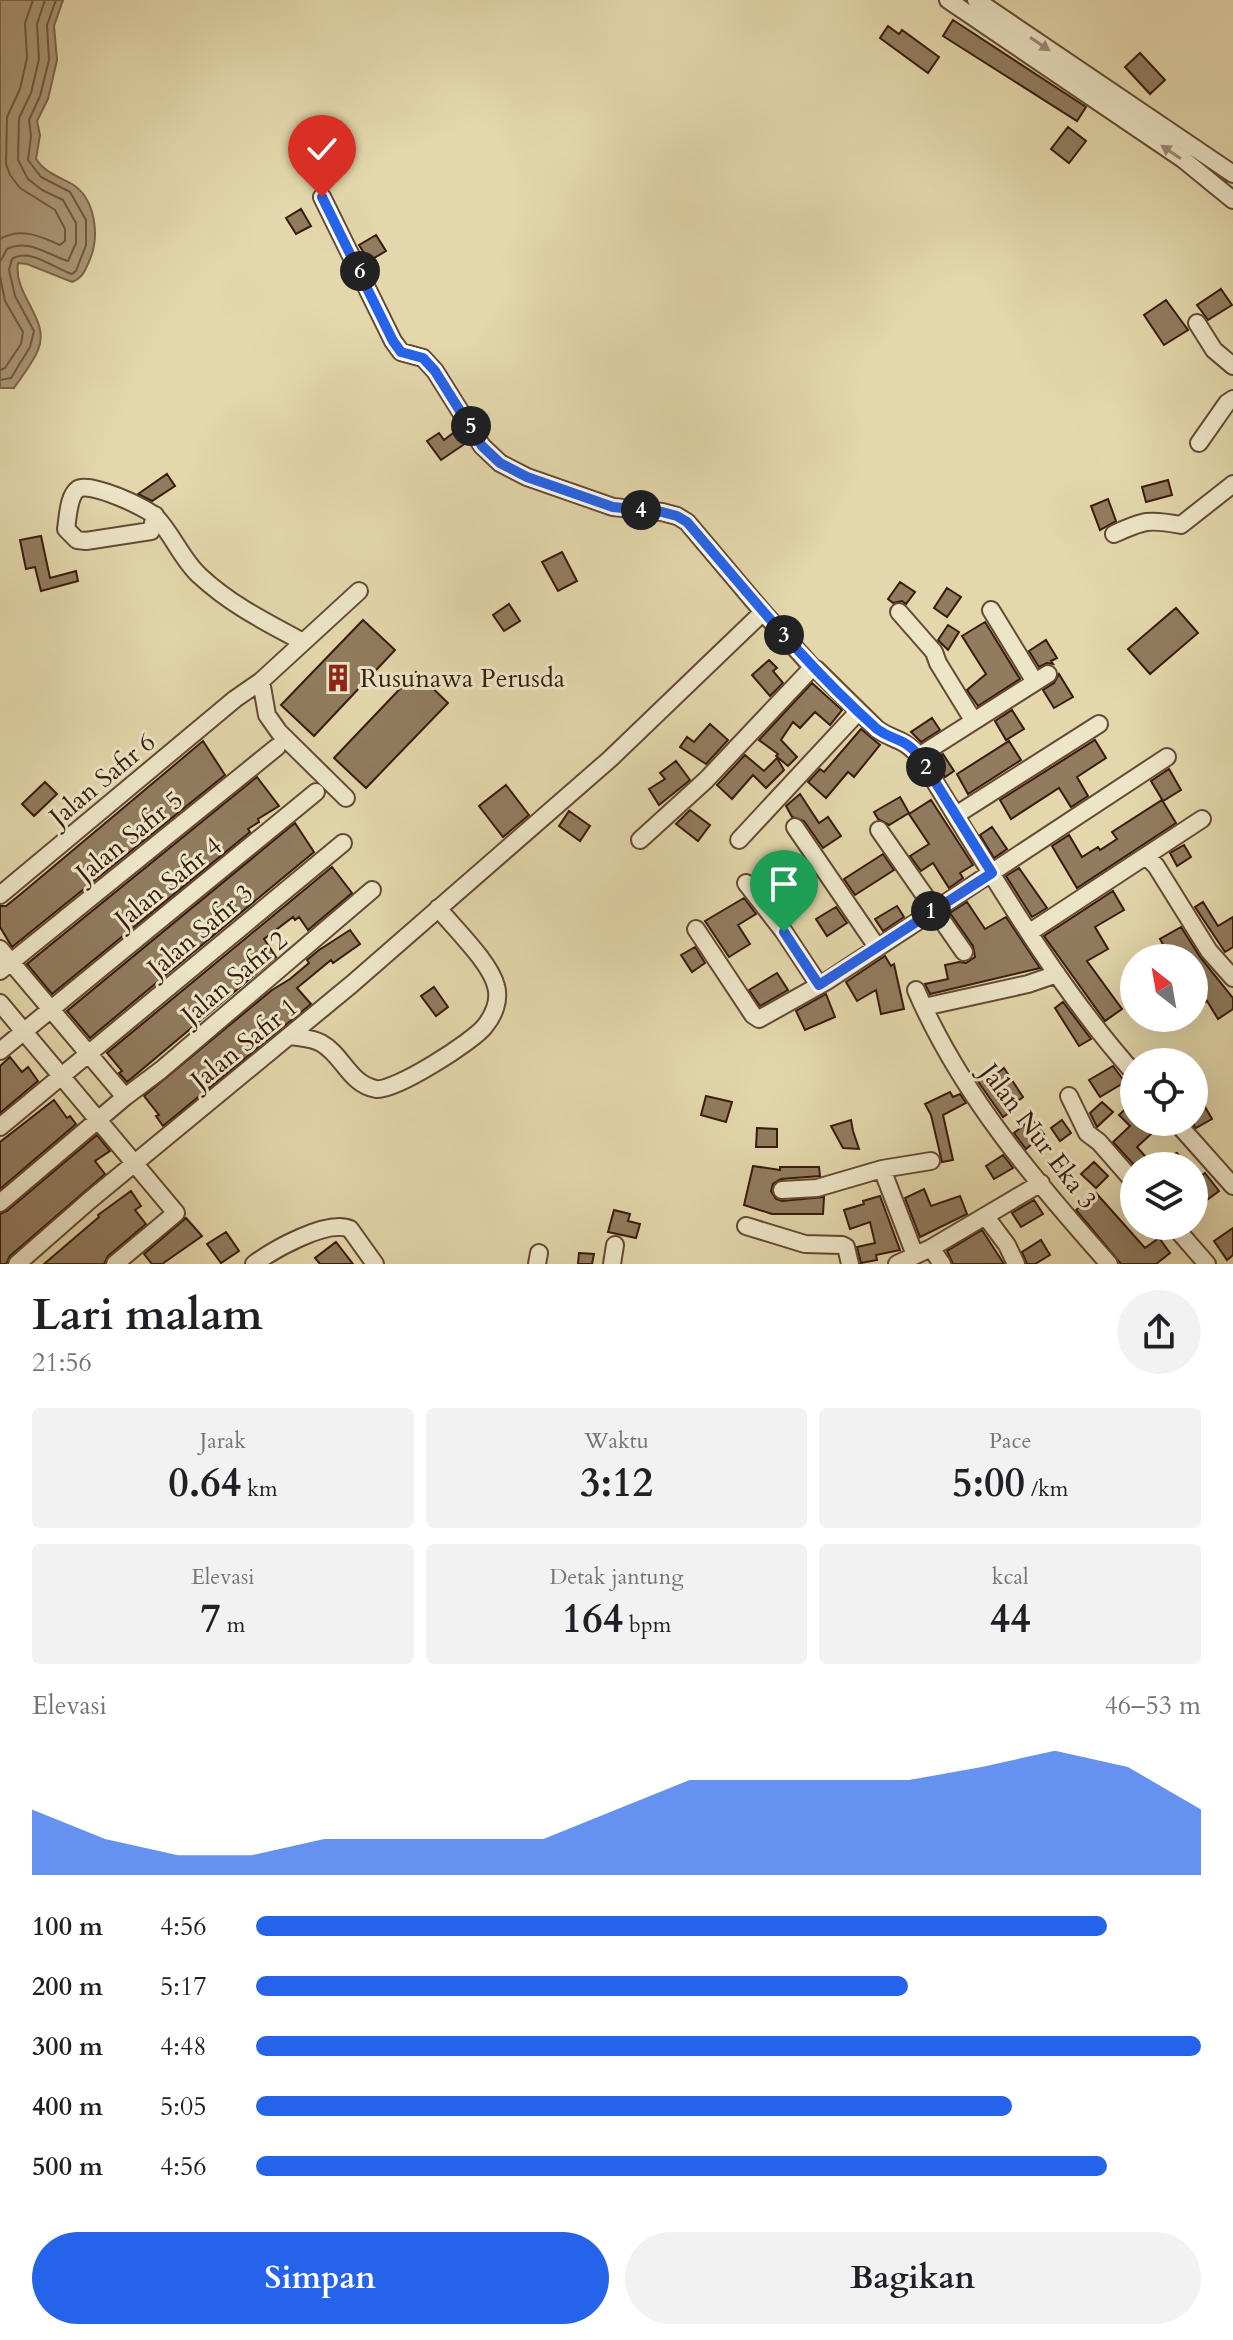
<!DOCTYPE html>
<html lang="id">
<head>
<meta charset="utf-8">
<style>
	:root { --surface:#fff; --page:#f2f2f2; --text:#202124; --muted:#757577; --accent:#2563eb }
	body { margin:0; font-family:Cardo,serif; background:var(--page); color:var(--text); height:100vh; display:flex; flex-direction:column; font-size:30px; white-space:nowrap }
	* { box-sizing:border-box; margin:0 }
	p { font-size:26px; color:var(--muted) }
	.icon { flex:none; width:44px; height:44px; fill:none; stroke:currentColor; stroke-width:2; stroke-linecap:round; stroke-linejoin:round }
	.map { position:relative; height:1264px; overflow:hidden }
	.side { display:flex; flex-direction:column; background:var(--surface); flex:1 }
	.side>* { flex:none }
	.needle { width:52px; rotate:329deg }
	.tools { position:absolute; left:1120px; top:944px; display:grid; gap:16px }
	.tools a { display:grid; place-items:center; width:88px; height:88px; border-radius:50%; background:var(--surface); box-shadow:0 8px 32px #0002; font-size:40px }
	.pin { position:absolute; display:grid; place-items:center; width:68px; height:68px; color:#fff; margin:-82px -34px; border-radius:50% 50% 50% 0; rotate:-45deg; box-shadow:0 0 8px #0007 }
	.pin .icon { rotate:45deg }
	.km { position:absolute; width:40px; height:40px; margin:-20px; border-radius:50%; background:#222; color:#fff; font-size:22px; line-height:40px; text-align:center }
	.round { display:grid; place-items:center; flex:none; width:84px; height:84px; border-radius:42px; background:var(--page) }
	.headline { display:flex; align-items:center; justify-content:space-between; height:136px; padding:0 32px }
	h1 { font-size:44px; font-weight:800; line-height:60px }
	.stats { display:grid; grid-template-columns:repeat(3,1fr); gap:12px; height:136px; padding:8px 32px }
	.stats div { display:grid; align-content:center; border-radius:8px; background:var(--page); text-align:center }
	.stats b { font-size:40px; font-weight:800 }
	.stats small { font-size:22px; font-weight:400 }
	.stats p { font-size:22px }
	.chart { height:224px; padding:16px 32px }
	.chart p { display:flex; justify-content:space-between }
	.chart svg { width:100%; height:144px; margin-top:8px; fill:var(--accent); opacity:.7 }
	.cta { display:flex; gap:16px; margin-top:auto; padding:16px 32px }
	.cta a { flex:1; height:92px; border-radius:48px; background:var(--accent); color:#fff; font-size:32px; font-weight:800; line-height:92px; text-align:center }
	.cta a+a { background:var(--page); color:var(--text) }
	ul { padding:0 32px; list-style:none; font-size:26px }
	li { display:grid; grid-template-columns:128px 96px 1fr; align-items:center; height:60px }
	li i { height:20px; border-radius:10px; background:var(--accent) }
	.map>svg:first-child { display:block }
</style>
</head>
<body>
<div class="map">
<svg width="1233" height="1264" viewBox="0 0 1233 1264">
	<rect width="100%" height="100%" fill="#e3d7ab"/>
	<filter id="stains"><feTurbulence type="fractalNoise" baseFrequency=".0025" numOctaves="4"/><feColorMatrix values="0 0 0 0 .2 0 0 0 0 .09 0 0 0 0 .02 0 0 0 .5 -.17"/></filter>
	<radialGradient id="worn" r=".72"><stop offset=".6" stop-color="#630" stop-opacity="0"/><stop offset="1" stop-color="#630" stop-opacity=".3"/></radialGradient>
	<path fill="#a99775" stroke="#7c654b" stroke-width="2" d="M0 0H63L54 26 57 60 48 99 37 121 40 135 36 159C45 173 58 176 72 184 95 198 100 235 90 259 86 269 83 278 72 282L27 264 18 263C13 296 51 319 38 350 33 363 22 376 14 388H0Z"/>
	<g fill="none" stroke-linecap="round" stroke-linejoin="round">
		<path stroke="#715841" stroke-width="2" d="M0 239C20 227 40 236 60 245L65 241V229L55 210 20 188 10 175 6 164 7 117 20 89 27 58 25 23 33 0
			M0 262 7 249C28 238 48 255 68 261L76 243V223L63 200 42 190 28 179 18 160 19 118 31 93 39 59 37 24 45 0
			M0 276 5 301 23 332 21 344 5 368 0 370
			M0 380 11 378 30 347 34 331 15 296 9 270 12 259C29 247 55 269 72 274L76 271 86 245V220L70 192 41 177 28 160 31 136 29 120 40 96 49 60 47 25 56 0"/>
	</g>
	<path fill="#917c5f" stroke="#391a0d" stroke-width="2" d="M953 20 1086 107 1077 121 943 36Z
		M888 26 899 34 902 30 939 57 928 73 880 38Z
		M1140 53 1165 80 1150 94 1125 67Z
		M1068 127 1086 141 1069 163 1051 149Z
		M301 209 311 226 296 234 286 218Z
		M376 235 386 251 369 261 359 245Z
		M1221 289 1232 305 1208 320 1197 305Z
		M1166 300 1188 330 1164 345 1144 315Z
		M457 430 466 443 441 460 427 441 439 433 444 440Z
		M167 474 175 486 152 501 138 494Z
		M1168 480 1172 495 1146 502 1142 487Z
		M1108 499 1116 521 1100 530 1091 506Z
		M41 536 50 578 76 571 78 581 41 591 35 567 26 569 20 540Z
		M562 552 577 581 558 591 542 562Z
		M900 582 915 592 906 604 902 601 893 603 888 599Z
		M947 588 961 597 947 617 934 608Z
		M509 604 520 621 504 631 493 615Z
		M1176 608 1198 633 1150 674 1128 649Z
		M363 620 395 650 314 736 281 705Z
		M985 622 1020 679 978 706 967 690 986 674 962 636Z
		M948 625 959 632 948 650 938 640Z
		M1046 640 1057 658 1051 661 1053 664 1047 663 1039 667 1029 651Z
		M769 660 777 668 773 671 783 683 770 696 752 675Z
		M416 672 448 703 366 788 334 758Z
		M1059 674 1073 697 1054 708 1043 690 1054 683Z
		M812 683 842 710 830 725 815 712 800 728 793 722 781 740 797 757 788 766 776 756 778 754 759 740Z
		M1012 710 1024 729 1006 740 995 721Z
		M932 718 940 730 921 742 911 732Z
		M710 724 728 740 706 764 680 747 687 737 694 742Z
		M861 729 880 745 854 777 848 772 826 798 808 782 820 769 824 772Z
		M1095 740 1106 758 1077 777 1088 796 1071 807 1059 788 1011 819 1000 800Z
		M203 741 225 775 12 947 0 927V906H6L22 893Z
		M1009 741 1021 760 968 794 957 774Z
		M943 754 954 771 945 777 934 759Z
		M745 755 764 771 777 758 784 770 766 788 753 775 732 799 717 785Z
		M676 761 690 780 659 805 649 789 665 779 660 773Z
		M1169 769 1181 790 1163 801 1151 781Z
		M257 777 279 806 258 819 259 822 248 829 250 832 52 994 27 964Z
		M45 782 57 794 34 816 22 804Z
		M506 785 529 815 503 837 479 806Z
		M800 794 819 823 828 817 841 836 823 848 804 821 792 817 786 806Z
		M900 797 909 813 889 825 878 819 874 812Z
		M931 800 973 865 960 873 963 878 949 888 933 863 921 871 910 856 929 844 909 814Z
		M1162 800 1176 823 1077 888 1052 846 1069 835 1082 857 1098 847 1100 850 1117 839 1112 832Z
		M690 810 710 825 698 841 676 824Z
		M569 811 590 826 580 841 559 826Z
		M295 823 314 852 90 1038 67 1011Z
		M992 827 1007 849 994 858 980 835Z
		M1184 845 1191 857 1177 866 1170 853Z
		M883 854 894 870 855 895 844 879Z
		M332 867 352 893 308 930 299 917 295 920 293 917 264 939 276 957 127 1082 119 1073 122 1071 107 1053Z
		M1019 868 1047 908 1032 917 1006 876Z
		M795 890 806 907 787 918 775 903Z
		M1113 891 1124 910 1095 927 1108 949 1087 961 1122 1009 1105 1021 1044 936Z
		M744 898 756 914 738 925 750 944 729 957 705 921Z
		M967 902 985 929 1006 917 1040 968 930 994 925 984 948 979 945 965 959 962 966 963 975 957 973 946 950 913Z
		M1203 902 1218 926 1233 917V947L1225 952 1195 907Z
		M897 906 904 917 883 931 875 919Z
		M836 907 847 923 827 936 816 919Z
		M1181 927 1200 957 1233 998V1009L1218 1019 1207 1001 1194 1010V958H1178L1175 953 1169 956 1160 939Z
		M350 930 360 944 333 963 331 960 297 988 311 1004 163 1126 156 1116 159 1115 144 1096 272 990 290 979 309 963 307 960 319 950Z
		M695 947 705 963 692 972 681 955Z
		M885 956 891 966 894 964 904 1009 881 1014 876 990 857 1001 846 982Z
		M777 973 788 990 760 1006 749 990Z
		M434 987 448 1007 436 1016 421 996Z
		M826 994 835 1017 805 1030 796 1011Z
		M1063 1002 1091 1039 1079 1046 1055 1008Z
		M10 1057 22 1072 28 1067 38 1081 0 1113V1066Z
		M1113 1066 1125 1082 1100 1097 1089 1080Z
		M1004 1068 1023 1097 1010 1107 1013 1110 1003 1117 977 1080 982 1076 986 1082Z
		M1194 1088 1212 1119 1196 1128 1194 1126Z
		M950 1092 953 1097 960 1094 966 1103 943 1115 953 1160 942 1162 931 1115 925 1104Z
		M706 1096 732 1102 726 1122 701 1115Z
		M54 1100 67 1118 70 1116 76 1124 0 1189V1142Z
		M1134 1101V1122H1164L1137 1147 1151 1163 1177 1153 1187 1166H1135L1113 1142 1130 1126 1119 1115Z
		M1102 1102 1113 1112 1097 1127 1090 1113Z
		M1032 1119 1044 1134 1026 1149 1014 1133Z
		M851 1120 853 1131 859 1149 843 1148 831 1126Z
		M1062 1120 1071 1133 1060 1141 1051 1128Z
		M757 1128 777 1129V1147H756Z
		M97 1135 110 1151 95 1161 105 1174 10 1256 6 1264H0V1214L7 1211Z
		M1003 1155 1013 1168 994 1179 986 1166Z
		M1094 1162 1108 1176 1096 1188 1081 1174Z
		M753 1166 780 1170V1167H819L820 1176 781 1179 773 1184 771 1191 776 1199 782 1201 824 1197 823 1214H772L744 1205Z
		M1205 1173 1219 1191 1199 1206 1194 1200V1182Z
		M924 1189 931 1206 960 1196 967 1214 920 1237 905 1198Z
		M131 1191 141 1206 135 1210 146 1224 108 1256 104 1264H44L99 1217 98 1215Z
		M1096 1193 1145 1248 1159 1238 1170 1253 1156 1264H1121L1076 1210Z
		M880 1196 900 1250 876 1255 877 1260 861 1263 857 1247 875 1243 870 1222 850 1229 844 1210 864 1204 863 1201Z
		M1034 1200 1043 1214 1021 1227 1012 1213Z
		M614 1210 630 1214 628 1221 640 1224 636 1238 608 1232Z
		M186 1218 202 1236 162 1264H152L144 1254Z
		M1233 1228V1255L1227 1260 1214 1241Z
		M982 1230 1004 1264H953L947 1251Z
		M226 1232 239 1251 221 1263 207 1244Z
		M1041 1240 1050 1255 1035 1264H1027L1022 1252Z
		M336 1242 353 1264H320L315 1258Z
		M579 1253 594 1254 592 1264H578Z"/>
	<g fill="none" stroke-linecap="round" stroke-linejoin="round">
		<defs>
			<path id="minor" d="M948 0 1184 160 1233 200
				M976 0 1233 174
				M322 197 393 341 401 352 423 358 435 371 482 446 500 463 527 477 613 507 662 512 677 516 687 522 763 612
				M1197 323 1214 350 1233 366
				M1199 443 1227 403 1233 399
				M155 515 151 531 86 541 77 540 66 529C68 518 68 496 78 489 89 481 148 508 156 517 173 535 182 560 200 576 231 605 266 622 303 642
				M1114 534C1144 520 1149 519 1181 525L1233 484
				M991 610 1035 682
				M899 612 934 652 938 663 973 720
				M261 681 267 715 279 732 346 798
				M919 756 1048 674
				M956 815 1099 724
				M795 827 877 947
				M879 830 964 952
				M640 840 706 780 810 670 816 669 877 729C895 742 901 736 919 756 985 862 1051 980 1134 1073
				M739 840 858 712
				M1146 856 1156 866 1209 951 1233 978
				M746 883 784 932 819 985
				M0 895 235 699 261 681 359 591
				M696 929 753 1015 759 1019 827 981 1167 757
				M1030 932 1202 819
				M0 949 125 1097 0 1203
				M0 971 277 747
				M916 990C960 1093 1035 1181 1109 1264
				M0 1003 176 1213 115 1264
				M924 1007 1028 984 1057 974
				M291 1036C301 1038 312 1038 321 1043 343 1055 349 1084 376 1089 394 1092 474 1041 485 1026 494 1015 500 1000 496 986 490 962 454 928 438 908
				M0 1051 316 792
				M1069 1096 1087 1133 1099 1142 1134 1182
				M125 1097 161 1070 372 890
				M1176 1122 1233 1186
				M0 1127 343 843
				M882 1169 915 1255
				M782 1190 817 1188 882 1169 931 1161
				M986 1217 1007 1245 1016 1264
				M746 1226 805 1244 842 1245 846 1247 850 1264
				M1174 1226 1207 1264
				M931 1248 942 1264
				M17 1264 90 1200 352 984 610 759 763 612 813 668
				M254 1264C273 1250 327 1219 350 1229L375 1264
				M537 1264 539 1253
				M612 1264 615 1245
				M897 1264 931 1248 1041 1183"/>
		</defs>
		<use href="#minor" stroke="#644934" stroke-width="20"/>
		<use href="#minor" stroke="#ede5c8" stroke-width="16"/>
	</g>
	<defs><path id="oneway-solid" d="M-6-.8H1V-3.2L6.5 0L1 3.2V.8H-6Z" transform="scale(2)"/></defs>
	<g fill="#9c8a74">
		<use href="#oneway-solid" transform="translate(1040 44) rotate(34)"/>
		<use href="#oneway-solid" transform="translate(1171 152) rotate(-146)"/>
	</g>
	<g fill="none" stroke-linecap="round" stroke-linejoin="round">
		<defs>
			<path id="route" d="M322 197 393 341 401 352 423 358 435 371 482 446 500 463 527 477 613 507 662 512 677 516 687 522C748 593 806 666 877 729 895 742 902 736 919 756L992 873 819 985 784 932"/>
		</defs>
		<use href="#route" stroke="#fff" stroke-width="16"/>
		<use href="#route" stroke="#2563eb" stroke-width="10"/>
	</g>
	<defs>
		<symbol id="building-bare" viewBox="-9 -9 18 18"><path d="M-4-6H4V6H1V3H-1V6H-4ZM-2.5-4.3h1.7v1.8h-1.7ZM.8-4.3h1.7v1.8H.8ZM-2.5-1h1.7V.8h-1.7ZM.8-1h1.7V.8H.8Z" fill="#8f2418" stroke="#ede5c8" stroke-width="2.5" paint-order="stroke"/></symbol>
	</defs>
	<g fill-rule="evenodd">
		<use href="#building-bare" x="318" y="658" width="40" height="40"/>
	</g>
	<g text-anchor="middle" stroke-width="6" stroke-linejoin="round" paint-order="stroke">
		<g font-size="26" fill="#391a0d" stroke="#ede5c8" text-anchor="start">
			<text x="360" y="687">Rusunawa Perusda</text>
		</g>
		<g font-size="26" fill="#391a0d" stroke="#ede5c8">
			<text transform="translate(102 779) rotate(-40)" y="9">Jalan Safir 6</text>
			<text transform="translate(129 836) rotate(-39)" y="9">Jalan Safir 5</text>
			<text transform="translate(168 882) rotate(-39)" y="9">Jalan Safir 4</text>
			<text transform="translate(200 930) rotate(-40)" y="9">Jalan Safir 3</text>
			<text transform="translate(234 977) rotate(-40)" y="9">Jalan Safir 2</text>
			<text transform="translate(244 1043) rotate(-39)" y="9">Jalan Safir 1</text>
			<text transform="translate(1039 1136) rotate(53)" y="9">Jalan Nur Eka 3</text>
		</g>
	</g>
	<rect width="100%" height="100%" filter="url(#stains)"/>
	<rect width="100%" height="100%" fill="url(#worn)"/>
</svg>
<div class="tools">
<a><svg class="needle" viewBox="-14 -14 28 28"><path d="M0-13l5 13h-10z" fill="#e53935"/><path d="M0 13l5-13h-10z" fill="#757577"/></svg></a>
<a><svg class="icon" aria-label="locate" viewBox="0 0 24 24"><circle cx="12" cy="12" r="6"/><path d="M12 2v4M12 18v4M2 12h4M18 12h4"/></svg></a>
<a><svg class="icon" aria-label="layers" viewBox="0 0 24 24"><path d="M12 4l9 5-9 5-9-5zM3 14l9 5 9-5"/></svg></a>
</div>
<div class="pin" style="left:784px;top:932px;background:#1e9e55"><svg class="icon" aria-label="arrive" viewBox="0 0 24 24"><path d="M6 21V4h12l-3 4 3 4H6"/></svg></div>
<div class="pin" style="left:322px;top:197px;background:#d93025"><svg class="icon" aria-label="check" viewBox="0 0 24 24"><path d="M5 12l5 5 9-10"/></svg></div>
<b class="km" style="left:931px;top:911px">1</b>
<b class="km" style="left:926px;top:767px">2</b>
<b class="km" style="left:784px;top:635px">3</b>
<b class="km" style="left:641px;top:510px">4</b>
<b class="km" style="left:471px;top:426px">5</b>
<b class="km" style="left:360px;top:271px">6</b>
</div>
<section class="side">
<div class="headline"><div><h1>Lari malam</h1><p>21:56</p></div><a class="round"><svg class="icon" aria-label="share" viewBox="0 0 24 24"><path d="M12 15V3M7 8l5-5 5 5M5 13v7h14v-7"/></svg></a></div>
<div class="stats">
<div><p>Jarak</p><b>0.64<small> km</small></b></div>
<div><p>Waktu</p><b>3:12</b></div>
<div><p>Pace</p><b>5:00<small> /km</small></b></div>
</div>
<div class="stats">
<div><p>Elevasi</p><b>7<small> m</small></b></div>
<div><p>Detak jantung</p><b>164<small> bpm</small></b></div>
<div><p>kcal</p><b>44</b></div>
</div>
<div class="chart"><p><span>Elevasi</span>46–53 m</p>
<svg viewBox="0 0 160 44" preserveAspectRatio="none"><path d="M0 44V24L10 33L20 38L30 38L40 33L50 33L60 33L70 33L80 24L90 15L100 15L110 15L120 15L130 11L140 6L150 11L160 24V44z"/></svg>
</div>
<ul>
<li><b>100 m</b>4:56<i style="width:90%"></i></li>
<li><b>200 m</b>5:17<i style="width:69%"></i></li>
<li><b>300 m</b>4:48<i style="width:100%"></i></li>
<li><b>400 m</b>5:05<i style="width:80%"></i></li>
<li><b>500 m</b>4:56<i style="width:90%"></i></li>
</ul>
<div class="cta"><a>Simpan</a><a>Bagikan</a></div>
</section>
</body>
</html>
